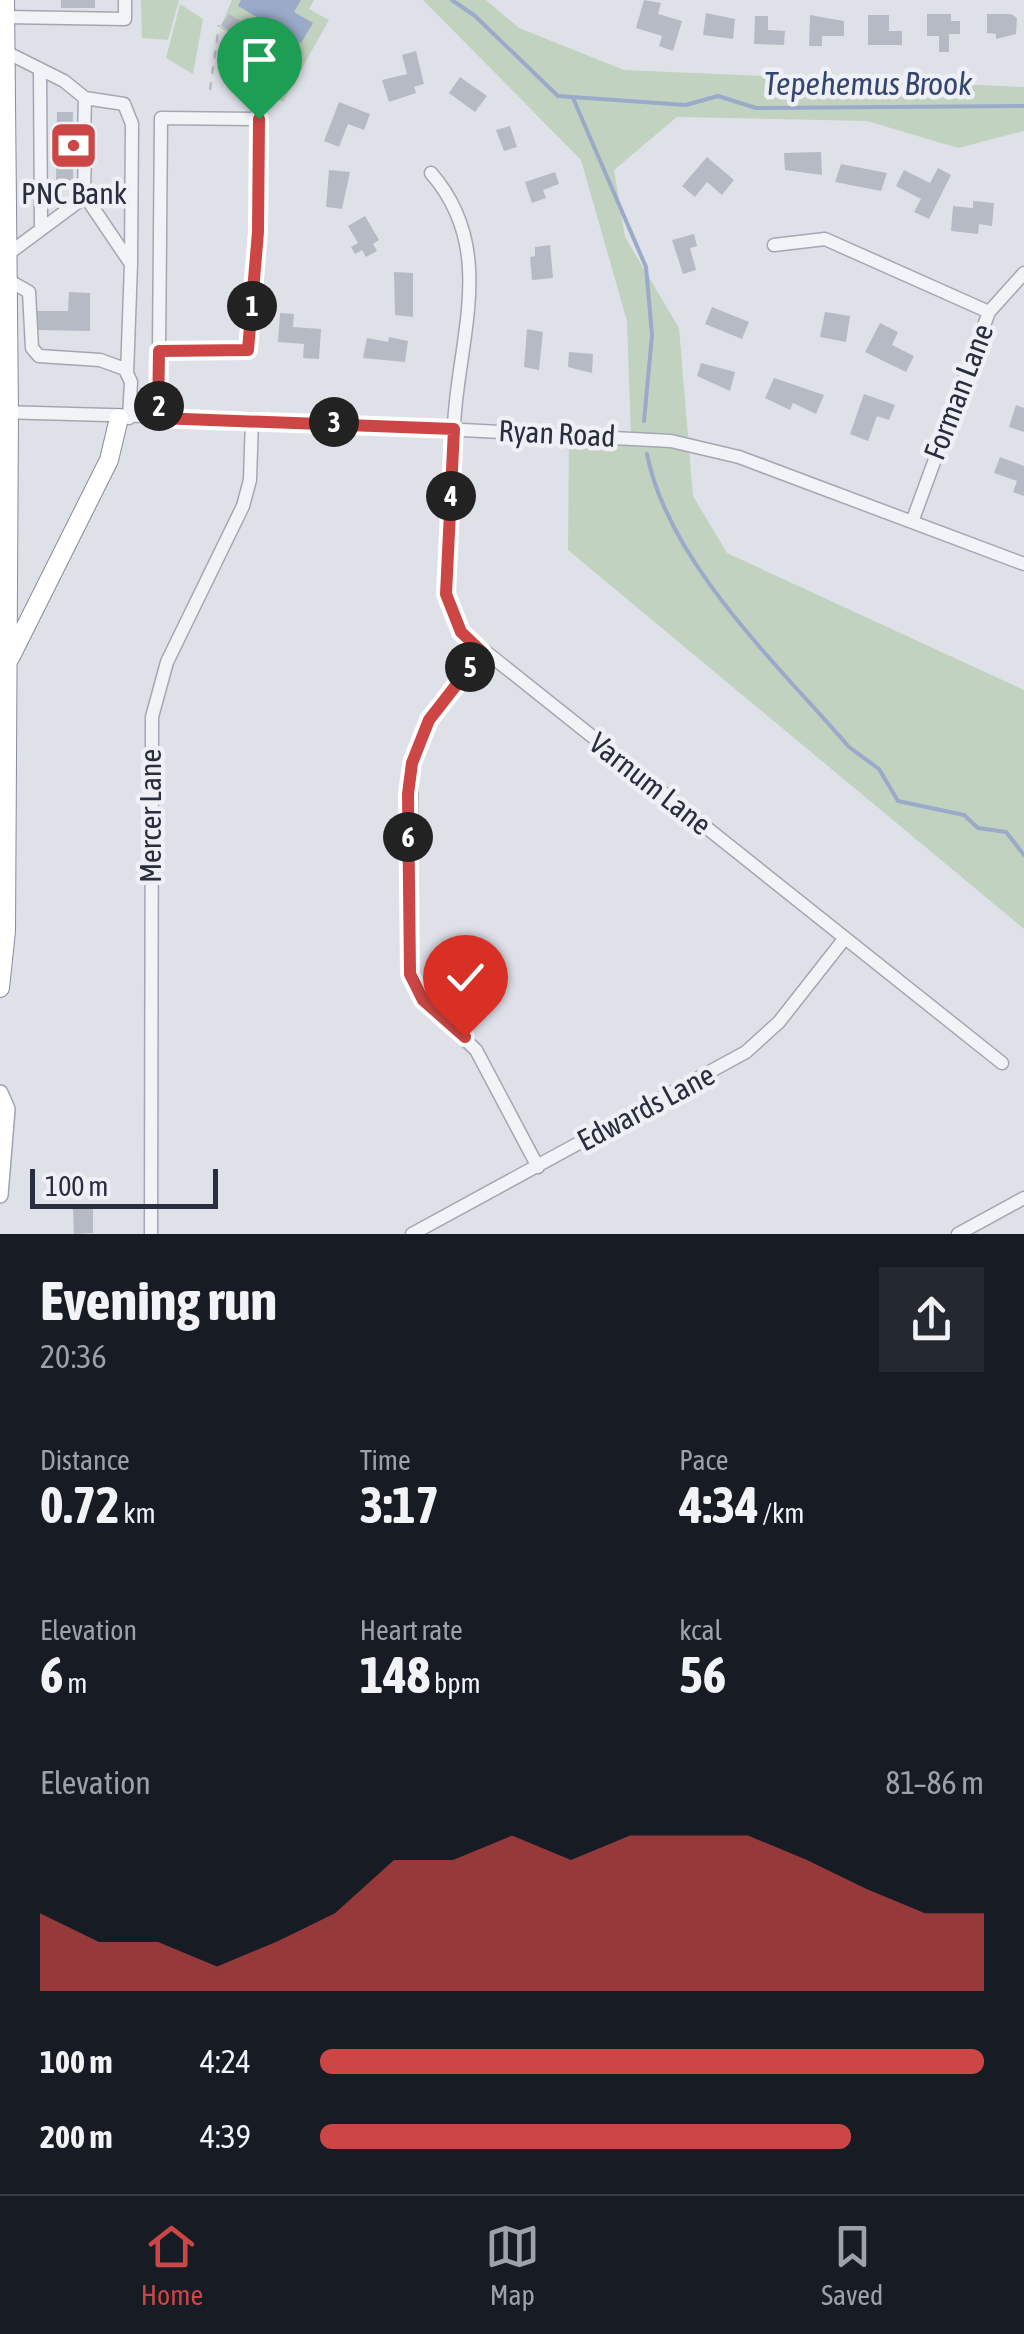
<!DOCTYPE html>
<html lang="en">
<head>
<meta charset="utf-8">
<style>
	:root { --surface:#171b24; --page:#242831; --text:#f1f3f6; --muted:#9ea1a6; --line:#363941; --accent:#cc4646 }
	body { margin:0; font-family:"Asap Condensed",sans-serif; background:var(--page); color:var(--text); height:100vh; display:flex; flex-direction:column; font-size:38px; white-space:nowrap }
	* { box-sizing:border-box; margin:0 }
	p { font-size:32px; color:var(--muted) }
	.icon { flex:none; width:55px; height:55px; fill:none; stroke:currentColor; stroke-width:2; stroke-linecap:round; stroke-linejoin:round }
	.map { position:relative; height:1234px; overflow:hidden }
	.sheet { display:flex; flex-direction:column; background:var(--surface); flex:1 }
	.sheet>* { flex:none }
	.scale { position:absolute; left:30px; bottom:25px; width:188px; box-sizing:border-box; padding-left:10px; border:5px solid #282d3f; border-top:0; font-size:28px; line-height:35px; white-space:nowrap; color:#282d3f; -webkit-text-stroke:8px #eef0f6; paint-order:stroke }
	.pin { position:absolute; display:grid; place-items:center; width:85px; height:85px; color:#fff; margin:-102px -42px; border-radius:50% 50% 50% 0; rotate:-45deg; box-shadow:0 0 10px #0007 }
	.pin .icon { rotate:45deg }
	.km { position:absolute; width:50px; height:50px; margin:-25px; border-radius:50%; background:#222; color:#fff; font-size:28px; line-height:50px; text-align:center }
	.round { display:grid; place-items:center; flex:none; width:105px; height:105px; border-radius:0px; background:var(--page) }
	.head { display:flex; align-items:center; justify-content:space-between; height:170px; padding:0 40px }
	h1 { font-size:55px; font-weight:700; line-height:75px }
	.metrics { display:grid; grid-template-columns:repeat(3,1fr); gap:15px; height:170px; padding:10px 40px }
	.metrics div { display:grid; align-content:center }
	.metrics b { font-size:50px; font-weight:700 }
	.metrics small { font-size:28px; font-weight:400 }
	.metrics p { font-size:28px }
	.chart { height:280px; padding:20px 40px }
	.chart p { display:flex; justify-content:space-between }
	.chart svg { width:100%; height:180px; margin-top:10px; fill:var(--accent); opacity:.7 }
	ul { padding:0 40px; list-style:none; font-size:32px }
	li { display:grid; grid-template-columns:160px 120px 1fr; align-items:center; height:75px }
	li i { height:25px; border-radius:12px; background:var(--accent) }
	.menu { display:flex; justify-content:space-around; align-items:center; height:140px; border-top:2px solid var(--line); background:var(--surface); font-size:28px; color:var(--muted) }
	.menu a { display:grid; justify-items:center; gap:5px }
	.menu .on { color:var(--accent) }
	.map>svg:first-child { display:block }
</style>
</head>
<body>
<div class="map">
<svg width="1024" height="1234" viewBox="0 0 1024 1234">
	<rect width="100%" height="100%" fill="#dfe1e8"/>
	<path fill="#c2d2c0" d="M141 0H179L168 40 142 38Z
		M232 0H314L309 9 329 20 283 102 225 69 241 39 220 28Z
		M423 0H486L519 28 624 70 1024 87V131L958 148 867 121 677 117 614 170 625 237 679 328 693 496 727 553 1024 690V929L568 550 569 436 631 438 627 321 581 160Z
		M180 4 203 19 193 74 166 58Z"/>
	<path fill="#9aaac8" d="M241 0H301L294 12 313 23 301 43 238 6Z"/>
	<g fill="none" stroke-linecap="round" stroke-linejoin="round">
		<path stroke="#9aaac8" stroke-width="4" d="M452 0 475 16 558 96 686 105 718 96 756 108 1024 106
			M573 98 646 267 652 335 644 421
			M647 454C668 562 778 665 849 747L879 769 898 801 964 815 978 828 1006 832 1024 855"/>
	</g>
	<path fill="#b6bac5" d="M61 0H95V8H61Z
		M644 0 661 3 658 14 682 21 673 51 659 46 662 36 636 28Z
		M706 13 735 19 733 39 703 35Z
		M229 14 260 32 238 62 232 56 241 39 221 25Z
		M927 14H951V21H960V34H949V52H939V36H927Z
		M987 14H1011L1017 18 1016 34 996 39V34L987 33Z
		M810 15 844 21V36H822V46H809Z
		M868 15H889V31H902V45H868Z
		M755 16H768V30L785 31 784 45 754 44Z
		M416 51 424 84 414 87 416 93 389 102 382 80 407 74 402 55Z
		M460 77 487 96 475 112 449 93Z
		M339 102 370 114 364 130 348 124 339 147 324 141Z
		M57 112H73L72 140H91V151H73V183H56Z
		M510 126 517 147 504 151 496 130Z
		M821 152 822 175 785 170 784 153Z
		M707 157 734 180 722 195 707 182 695 197 682 186Z
		M841 164 887 173 881 191 835 182Z
		M938 168 951 175 929 219 914 212 921 199 896 186 904 170 930 183Z
		M329 170 350 172 342 209 326 207Z
		M555 172 559 184 543 190 546 198 532 203 525 182Z
		M973 201 994 203 992 226 979 224 978 234 951 231 953 206 973 208Z
		M365 216 379 240 373 244 377 251 366 257 362 250 355 254 351 247 358 243 348 226Z
		M694 234 697 246 690 248 696 270 683 274 672 240Z
		M550 245 553 278 532 280 530 257 535 256V247Z
		M394 272 413 273V317L395 315Z
		M69 292 90 293V331L36 330 37 311H68Z
		M712 307 749 322 742 339 705 324Z
		M825 312 850 316 846 342 820 337Z
		M280 313 294 314 293 327 321 329 319 359 303 358 304 344 278 342Z
		M880 323 898 332 892 345 914 356 906 372 865 352Z
		M527 329 543 332 539 370 524 367Z
		M389 337 408 341 405 362 363 358 367 338 388 342Z
		M569 352 593 354 592 373 568 367Z
		M701 363 735 372 730 391 697 376Z
		M774 378 824 395 816 414 793 403 790 410 765 398Z
		M864 394 895 405 889 420 877 416 868 441 850 434Z
		M1016 405 1024 408V432L1009 427Z
		M1000 457 1024 466V496L1013 492 1017 481 994 473Z
		M73 1208H93V1233L74 1234Z"/>
	<g fill="none" stroke-linecap="round" stroke-linejoin="round">
		<defs>
			<path id="minor" d="M6 17 125 19V0
				M6 52 64 81 85 98 124 104 132 124 131 264
				M40 69 41 228
				M84 140 85 98
				M431 173C491 242 465 319 456 401 450 459 450 519 446 578L448 603 461 632 1002 1063
				M83 193 131 264 127 374
				M774 245 825 239 989 312
				M8 254 78 202 84 191 85 151
				M8 280 29 292 32 348 39 356 100 360 125 369 131 382 129 418
				M0 412 252 419 671 441 739 457 1024 564
				M159 418V351H248L258 232 259 119 161 118 159 351
				M912 522 989 312 1024 273
				M482 651 429 720 412 763 408 960 423 1000 476 1050 538 1167
				M151 1234 152 717 167 662 243 506 250 480 252 419
				M412 1234 746 1052 779 1022 845 938
				M958 1234 1024 1198"/>
			<path id="major" d="M0 1093 7 1109 0 1195"/>
			<path id="highway" d="M10 658 109 460 119 418
				M0 988 6 931 9 412 5 0"/>
		</defs>
		<use href="#minor" stroke="#a4a7b2" stroke-width="15"/>
		<use href="#major" stroke="#9fa4b4" stroke-width="18"/>
		<use href="#highway" stroke="#878c9e" stroke-width="20"/>
		<path stroke="#b9bcc3" stroke-width="2.5" stroke-dasharray="8 8" stroke-linecap="butt" d="M210 90 219 25"/>
		<use href="#minor" stroke="#f2f3f6" stroke-width="12"/>
		<use href="#major" stroke="#fff" stroke-width="15"/>
		<use href="#highway" stroke="#fff" stroke-width="18"/>
	</g>
	<g fill="none" stroke-linecap="round" stroke-linejoin="round">
		<defs>
			<path id="route" d="M259 119 258 232 248 350 159 351 158 418 454 429 446 594 461 632 482 652 429 720 412 763 408 794 410 974 423 1000 465 1037"/>
		</defs>
		<use href="#route" stroke="#fff" stroke-width="20"/>
		<use href="#route" stroke="#cc4646" stroke-width="12"/>
	</g>
	<defs>
		<symbol id="bank-square" viewBox="-11 -11 22 22"><rect x="-9" y="-9" width="18" height="18" rx="4" fill="#cc4646" stroke="#eef0f6"/><path d="M-6-4H6V4H-6ZM0-2.3a2.3 2.3 0 1 0 0 4.6a2.3 2.3 0 1 0 0-4.6Z" fill="#fff"/></symbol>
	</defs>
	<g fill-rule="evenodd">
		<use href="#bank-square" x="46" y="118" width="55" height="55"/>
	</g>
	<g text-anchor="middle" stroke-width="9" stroke-linejoin="round" paint-order="stroke">
		<g font-size="30" fill="#282d3f" stroke="#eef0f6">
			<text x="74" y="204">PNC Bank</text>
		</g>
		<g font-size="30" fill="#282d3f" stroke="#eef0f6">
			<text transform="translate(959 392) rotate(-69)" y="10">Forman Lane</text>
			<text transform="translate(557 434) rotate(3)" y="10">Ryan Road</text>
			<text transform="translate(650 784) rotate(38)" y="10">Varnum Lane</text>
			<text transform="translate(151 816) rotate(-90)" y="10">Mercer Lane</text>
			<text transform="translate(646 1108) rotate(-28)" y="10">Edwards Lane</text>
		</g>
		<g font-size="32" font-style="italic" fill="#334672" stroke="#eef0f6">
			<text x="868" y="95">Tepehemus Brook</text>
		</g>
	</g>
</svg>
<div class="scale">100 m</div>
<div class="pin" style="left:259px;top:119px;background:#1e9e55"><svg class="icon" aria-label="arrive" viewBox="0 0 24 24"><path d="M6 21V4h12l-3 4 3 4H6"/></svg></div>
<div class="pin" style="left:465px;top:1037px;background:#d93025"><svg class="icon" aria-label="check" viewBox="0 0 24 24"><path d="M5 12l5 5 9-10"/></svg></div>
<b class="km" style="left:252px;top:306px">1</b>
<b class="km" style="left:159px;top:406px">2</b>
<b class="km" style="left:334px;top:422px">3</b>
<b class="km" style="left:451px;top:496px">4</b>
<b class="km" style="left:470px;top:667px">5</b>
<b class="km" style="left:408px;top:837px">6</b>
</div>
<section class="sheet">
<div class="head"><div><h1>Evening run</h1><p>20:36</p></div><a class="round"><svg class="icon" aria-label="share" viewBox="0 0 24 24"><path d="M12 15V3M7 8l5-5 5 5M5 13v7h14v-7"/></svg></a></div>
<div class="metrics">
<div><p>Distance</p><b>0.72<small> km</small></b></div>
<div><p>Time</p><b>3:17</b></div>
<div><p>Pace</p><b>4:34<small> /km</small></b></div>
</div>
<div class="metrics">
<div><p>Elevation</p><b>6<small> m</small></b></div>
<div><p>Heart rate</p><b>148<small> bpm</small></b></div>
<div><p>kcal</p><b>56</b></div>
</div>
<div class="chart"><p><span>Elevation</span>81–86 m</p>
<svg viewBox="0 0 160 44" preserveAspectRatio="none"><path d="M0 44V25L10 32L20 32L30 38L40 32L50 25L60 12L70 12L80 6L90 12L100 6L110 6L120 6L130 12L140 19L150 25L160 25V44z"/></svg>
</div>
<ul>
<li><b>100 m</b>4:24<i style="width:100%"></i></li>
<li><b>200 m</b>4:39<i style="width:80%"></i></li>
</ul>
</section>
<nav class="menu">
<a class="on"><svg class="icon" aria-label="home" viewBox="0 0 24 24"><path d="M3 11l9-7 9 7M6 9v11h12V9"/></svg>Home</a>
<a><svg class="icon" aria-label="map" viewBox="0 0 24 24"><path d="M3 6l6-2 6 2 6-2v14l-6 2-6-2-6 2zM9 4v14M15 6v14"/></svg>Map</a>
<a><svg class="icon" aria-label="saved" viewBox="0 0 24 24"><path d="M7 4h10v16l-5-4-5 4z"/></svg>Saved</a>
</nav>
</body>
</html>
